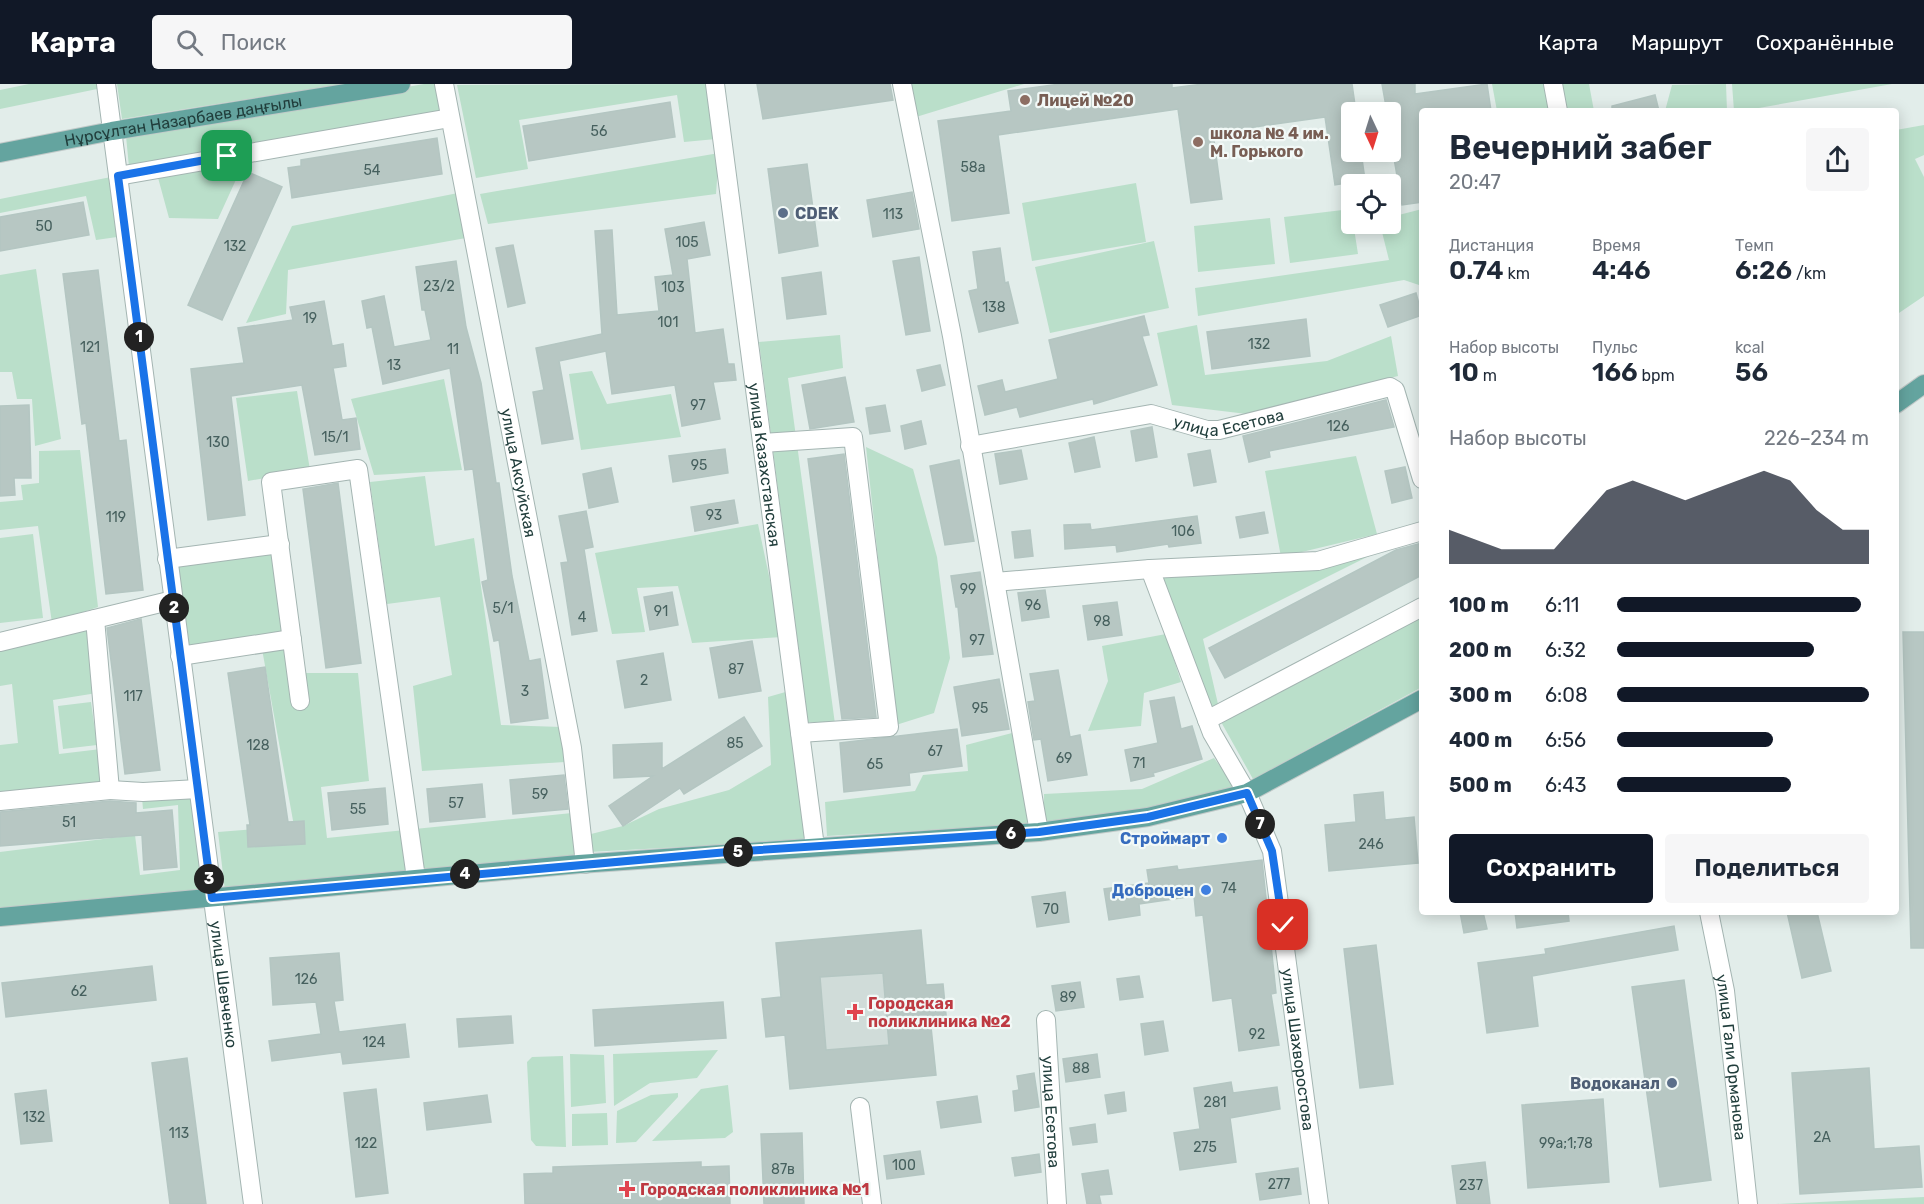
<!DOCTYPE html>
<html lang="ru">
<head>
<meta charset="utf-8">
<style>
	:root { --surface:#fff; --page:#f6f6f7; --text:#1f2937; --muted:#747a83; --accent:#111827 }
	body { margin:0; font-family:Rubik,sans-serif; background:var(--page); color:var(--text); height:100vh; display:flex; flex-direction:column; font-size:22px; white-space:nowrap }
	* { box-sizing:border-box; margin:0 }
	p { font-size:20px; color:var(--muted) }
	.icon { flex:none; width:33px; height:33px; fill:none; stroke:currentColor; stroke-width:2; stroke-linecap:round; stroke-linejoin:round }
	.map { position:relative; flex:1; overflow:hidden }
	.sheet { position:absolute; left:1419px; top:24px; width:480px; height:807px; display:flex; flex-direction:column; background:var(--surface); border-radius:6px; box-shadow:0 3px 15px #0003 }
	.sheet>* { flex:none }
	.needle { width:39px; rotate:176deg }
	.tools { position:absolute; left:1341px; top:18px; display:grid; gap:12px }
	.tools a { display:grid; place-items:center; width:60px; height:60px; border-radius:6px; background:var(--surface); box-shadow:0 3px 15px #0003; font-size:30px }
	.pin { position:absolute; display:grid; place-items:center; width:51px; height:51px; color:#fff; margin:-26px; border-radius:12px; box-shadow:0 3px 9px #0006 }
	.km { position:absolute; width:30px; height:30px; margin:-15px; border-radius:50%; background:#222; color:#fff; font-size:16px; line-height:30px; text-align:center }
	.round { display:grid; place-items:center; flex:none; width:63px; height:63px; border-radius:6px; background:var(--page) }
	.overview { display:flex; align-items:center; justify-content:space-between; height:102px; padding:0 30px }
	h1 { font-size:33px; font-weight:600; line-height:45px }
	.stats { display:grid; grid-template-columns:repeat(3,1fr); gap:9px; height:102px; padding:6px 30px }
	.stats div { display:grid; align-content:center }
	.stats b { font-size:26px; font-weight:600 }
	.stats small { font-size:16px; font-weight:400 }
	.stats p { font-size:16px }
	.chart { height:168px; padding:12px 30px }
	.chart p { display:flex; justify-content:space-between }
	.chart svg { width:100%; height:108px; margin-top:6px; fill:var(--accent); opacity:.7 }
	.cta { display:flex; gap:12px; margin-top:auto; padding:12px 30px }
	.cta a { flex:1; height:69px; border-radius:6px; background:var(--accent); color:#fff; font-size:24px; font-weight:600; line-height:69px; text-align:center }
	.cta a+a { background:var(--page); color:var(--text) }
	ul { padding:0 30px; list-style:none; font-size:20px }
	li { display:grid; grid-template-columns:96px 72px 1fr; align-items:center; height:45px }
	li i { height:15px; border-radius:8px; background:var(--accent) }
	header { display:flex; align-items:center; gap:36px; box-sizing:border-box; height:84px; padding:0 30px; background:var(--accent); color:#fff }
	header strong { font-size:28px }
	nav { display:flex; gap:33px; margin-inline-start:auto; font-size:21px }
	.search { width:420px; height:54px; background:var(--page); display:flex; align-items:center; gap:15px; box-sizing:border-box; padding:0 21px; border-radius:6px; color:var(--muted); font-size:22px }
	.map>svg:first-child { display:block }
</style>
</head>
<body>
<header>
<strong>Карта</strong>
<div class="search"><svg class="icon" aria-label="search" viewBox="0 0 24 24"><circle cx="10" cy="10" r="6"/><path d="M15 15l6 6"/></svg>Поиск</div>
<nav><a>Карта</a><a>Маршрут</a><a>Сохранённые</a></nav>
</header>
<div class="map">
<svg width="1924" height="1120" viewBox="0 0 1924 1120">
	<rect width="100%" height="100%" fill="#e2edea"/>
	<path fill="#d0dcd9" d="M921 846 925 884 911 885 913 903 943 900 947 941 919 944 920 959 933 958 936 991 790 1005 787 970 802 968 800 950 766 953 762 915 797 911 795 894 779 896 776 859Z"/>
	<path fill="#badfca" d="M29 0H102V4L0 25V6Z
		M117 0H343L122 35Z
		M424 0H437L443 30 129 83 126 52Z
		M707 0 716 55 684 58 677 11 519 36 528 85 476 94 457 1Z
		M909 0H1024L916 33Z
		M1492 0H1547L1552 27H1497Z
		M1560 0H1589L1594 27H1565Z
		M1726 0 1727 27H1665L1672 1Z
		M1732 0H1892L1742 27H1734Z
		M1924 41V71L1915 75 1924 93V212L1896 231V46Z
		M719 69 716 110 488 140 480 110Z
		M245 76 218 135 169 134 157 90Z
		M111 93 117 153 96 156 86 112 0 129V115Z
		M1136 99 1146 158 1032 177 1022 119Z
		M458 109 466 154 288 186 286 230 246 239 292 142Z
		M1351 125 1358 170 1290 179 1284 133Z
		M1422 125V202L1404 196 1198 232 1195 204 1389 176 1380 140H1390L1391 133Z
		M1270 134 1275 180 1198 188 1194 142Z
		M1154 157 1169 224 1050 249 1035 183Z
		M36 185 61 355 35 362 32 315H17L12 288H0V191Z
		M1197 241 1205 291 1327 277 1391 252 1398 292 1247 330 1172 321 1157 249Z
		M840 251 843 284 788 294 835 640 808 638 759 258Z
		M592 287 607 320 671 310 681 353 581 366 569 290Z
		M444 295 462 386 374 391 351 315Z
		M297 307 310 386 248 397 236 314Z
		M866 363 913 385 937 473 950 574 934 629 896 641Z
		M80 366 98 523 52 539 38 442 0 446V418L23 416 21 401 39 399V367Z
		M1356 372 1377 450 1281 473 1265 387Z
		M425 392 435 462 474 454 501 641 562 643 565 678 422 687 413 602 452 591 440 513 387 520 370 398Z
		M758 440 782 553 692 559 678 502 637 504 645 548 612 550 595 469Z
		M33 450 43 534 0 539V454Z
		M275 464 286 553 185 567 172 477Z
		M1383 465 1203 555 1218 620 1208 625 1156 489Z
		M1422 529V603L1253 695 1220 636Z
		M91 542 97 609 53 616 59 670 101 665 104 700 0 711V661L18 659 12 600 0 602V565Z
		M1166 550 1181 598 1144 609 1141 642 1088 647 1108 597 1102 562Z
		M285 562 296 625 307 624 304 589H358L369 697 321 703 327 754 572 729 579 778 225 807 218 748 294 742 262 565Z
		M789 607 808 756 589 768 587 751 623 742 659 725 729 706 771 681 768 613Z
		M91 618 97 661 63 665 58 622Z
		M1012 649 1030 740 827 752 825 718 915 707 923 691 968 687 966 661Z
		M1214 674 1237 705 1144 729 1044 742V710L1142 705Z
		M195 712 206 810 0 828V768L135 751 140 791 180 786 178 721 143 725 142 714Z
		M718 966 697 994 650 999 614 1022 613 970Z
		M570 970 604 971 606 1019 571 1023Z
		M563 972 566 1063 536 1062 531 1056 527 978 532 973Z
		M728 1001 733 1048 725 1054 652 1057 701 1005Z
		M678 1009V1013L636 1058 616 1059 617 1027 651 1011Z
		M607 1029 608 1061 572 1062V1030Z
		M1924 1113V1120H1776Z"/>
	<path fill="#b7c7c3" stroke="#b4c6c2" stroke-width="1.5" fill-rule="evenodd" d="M757 0H890L893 16 763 35Z
		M1060 0H1172V4L1203 0H1352L1356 28H1352V68H1361L1365 96 1335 101 1325 33 1213 49 1222 115 1191 119 1178 25 998 51 1009 129 952 137 938 37 1011 27 1008 7Z
		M1382 0H1415V10L1487 0 1491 27H1422V118L1402 121 1390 51V28H1387Z
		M1655 11 1659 27H1612V22Z
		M670 18 675 53 529 77 523 42Z
		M437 54 442 90 292 114 288 84 301 82V76Z
		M807 80 818 162 779 169 768 85Z
		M248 88 282 103 222 236 188 221Z
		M912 108 919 145 873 153 867 116Z
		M83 118 89 151 0 167V133Z
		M704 138 710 171 687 175 695 249 723 245 728 280H734L736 296 713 298 720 335 682 342 675 301 612 310 606 267 559 277 573 355 542 360 533 308 544 306 536 264 602 250 595 147 612 146 617 231 659 227 655 193 673 191 665 145Z
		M513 161 525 219 508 223 496 164Z
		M1000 164 1005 199 1008 198 1018 239 979 248 969 207 978 205 973 168Z
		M919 173 930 247 906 251 893 177Z
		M456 177 466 243 481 299 496 399H499L512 492 529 577 540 575 548 634 511 639 499 556 494 557 482 498 488 496 473 385 465 386 450 284 383 300 372 243 367 244 362 217 384 212 394 263 431 256 425 226H422L416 183Z
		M98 186 119 357 126 356 143 506 106 510 86 339 82 340 63 190Z
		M821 188 826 230 787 235 782 194Z
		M1416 209 1422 231 1388 243 1380 221Z
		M324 217 332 262 343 260 346 282 333 284 342 336 356 334 360 365 315 371 302 301 231 312 245 431 208 436 191 285 244 279 238 244 293 236 290 223Z
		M1144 232 1149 251 1142 252 1157 301 1094 320 1093 315 1020 333 1017 323 985 331 978 302 1002 296 1005 308 1058 295 1049 256Z
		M1306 235 1310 272 1212 285 1207 248Z
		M940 281 945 301 922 307 917 286Z
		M845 293 854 338 810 345 802 301Z
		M1386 316 1394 343 1269 367 1270 373 1249 378 1243 352Z
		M29 321 31 394H14L15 411 0 412V322Z
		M885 321 890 347 870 350 866 324Z
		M921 337 926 360 905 365 901 342Z
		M1152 343 1157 373 1136 377 1131 347Z
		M1094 353 1100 383 1075 388 1069 359Z
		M725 365 728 389 673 398 669 372Z
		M1021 366 1027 395 1000 400 995 370Z
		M1210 366 1216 398 1194 402 1188 370Z
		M844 370 876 633 842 635 808 375Z
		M959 376 974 457 945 461 930 382Z
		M1405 383 1412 414 1392 419 1385 387Z
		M611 384 618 418 589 424 583 390Z
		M338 399 361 579 326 584 303 405Z
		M734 416 738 439 695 447 691 423Z
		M586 427 593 463 584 465 597 547 572 551 561 479 568 478 559 432Z
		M1264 428 1268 449 1240 454 1236 433Z
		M1197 432 1201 459 1169 463 1168 460 1117 468 1116 461 1065 465 1064 441 1090 440 1091 446Z
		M1030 446 1033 472 1015 474 1012 448Z
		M1422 459V491L1225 594 1209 564 1396 466Z
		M980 488 993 570 963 573 958 523H956L951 492Z
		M1045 506 1049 533 1022 537 1018 509Z
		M672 508 678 541 650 546 644 513Z
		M1117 518 1122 551 1088 556 1083 522Z
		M141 535 160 686 125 690 107 544Z
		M1903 548H1924V864H1911Z
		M752 557 761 607 719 614 710 564Z
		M663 569 671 616 625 624 617 577Z
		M265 583 288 738 304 737 305 760 248 763 247 741H250L228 589Z
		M1058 586 1070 653 1080 651 1087 691 1048 697 1041 655 1034 656 1028 618 1035 617 1030 590Z
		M999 595 1009 645 962 652 954 603Z
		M1174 613 1181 645 1192 642 1202 675 1153 689 1154 692 1131 697 1125 666 1158 659 1150 617Z
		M744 633 762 662 684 710 680 704 623 742 609 722 653 692 614 694 613 661 662 659V685Z
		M957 645 962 682 909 689 910 701 844 708 840 659Z
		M564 691 568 725 513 730 510 696Z
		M482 700 485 733 430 738 427 705Z
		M385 704 388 740 332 746 328 709Z
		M1383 708 1385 736 1414 733 1418 779 1329 787 1325 741 1356 738 1354 711Z
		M110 717 136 719V729L172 726 177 783 144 786 142 751 0 762V728Z
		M1262 776 1276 909 1271 910 1279 961 1239 967 1232 914 1213 917 1203 831 1196 832 1194 812 1139 820 1140 831 1109 836 1104 805 1149 799 1147 786 1177 782 1178 786Z
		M1065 808 1069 838 1037 843 1032 813Z
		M1460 828H1483L1487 845 1464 849Z
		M1515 828H1568L1569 837 1517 844Z
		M1787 828H1817L1831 887 1802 894Z
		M1674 842 1678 866 1532 892 1538 942 1487 949 1478 879 1546 870 1545 865Z
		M921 846 926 901 943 900 947 941 931 943 936 991 790 1005 785 951 766 953 762 915 781 913 776 859ZM883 889 889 961 826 966 820 893Z
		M1376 861 1393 1000 1360 1004 1344 865Z
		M339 869 343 916 334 917 339 948 405 940 409 973 343 980 341 968 272 977 269 957 321 950 316 918 273 921 270 874Z
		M152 882 156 916 6 933 2 899Z
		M1139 892 1143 913 1120 916 1117 895Z
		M1684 896 1711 1096 1660 1103 1632 903Z
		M1080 898 1084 923 1056 927 1052 902Z
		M723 918 726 954 595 962 593 926Z
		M511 932 513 959 459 963 457 935Z
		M1163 937 1168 967 1145 971 1141 940Z
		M1097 970 1100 993 1066 998 1063 975Z
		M187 974 206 1120H170L152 979Z
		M1869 984 1874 1065 1919 1062 1922 1103 1800 1110 1792 989Z
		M1034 989 1039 1023 1015 1027 1013 1007 1019 1006 1017 992Z
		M1231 998 1233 1009 1277 1003 1280 1025 1230 1034 1236 1078 1180 1086 1174 1049 1200 1045 1194 1004Z
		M376 1005 388 1109 356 1113 344 1009Z
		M46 1006 52 1057 21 1060 15 1010Z
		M1124 1008 1126 1027 1108 1030 1105 1011Z
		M487 1011 491 1038 427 1046 424 1019Z
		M977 1012 981 1038 941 1044 937 1018Z
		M1603 1015 1609 1098 1528 1104 1522 1021Z
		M1095 1040 1097 1058 1073 1061 1070 1044Z
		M802 1049 804 1120H764L761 1050Z
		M920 1067 924 1090 887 1095 884 1072Z
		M1039 1070 1041 1088 1015 1092 1012 1074Z
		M701 1078V1083L729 1082 730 1120H525L524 1090 553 1089V1083Z
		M1485 1078 1490 1120H1457L1452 1082Z
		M1298 1084 1301 1110 1260 1116 1256 1090Z
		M1108 1086 1112 1110 1099 1111 1101 1120H1087L1082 1090Z"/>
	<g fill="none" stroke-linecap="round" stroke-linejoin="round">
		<defs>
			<g id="minor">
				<path id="s1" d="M106 0 253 1120"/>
				<path id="s2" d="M444 0 572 664 585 780"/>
				<path id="s3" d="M715 0 815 763"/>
				<path d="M902 0 952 252 1039 748"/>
				<path d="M1553 0 1558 27"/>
				<path d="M118 92 450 34"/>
				<path d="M762 359 853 353 889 643 800 649"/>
				<path id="s4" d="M970 362 1151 330 1207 346H1219L1390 303 1395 306 1422 395"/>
				<path d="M167 475 280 460"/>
				<path id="s5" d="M1150 485 1212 649 1247 709 1272 767 1319 1120"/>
				<path d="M995 498 1150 485 1318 477 1422 447"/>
				<path d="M0 558 173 516"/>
				<path d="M180 572 292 555"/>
				<path d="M300 617 271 398 358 385 416 794"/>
				<path d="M1207 636 1422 523"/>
				<path d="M110 706 143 708 198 705"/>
				<path d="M0 717 110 706 95 535"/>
				<path id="s6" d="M1709 828 1725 907 1748 1120"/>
				<path id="s7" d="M1046 936 1057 1120"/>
				<path d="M860 1023 872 1120"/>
			</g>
			<g id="major">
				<path id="s8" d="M0 69 112 47 401 0"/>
				<path d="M1896 320 1924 300"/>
				<path d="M0 833 579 780 1039 748 1148 733 1247 709 1422 615"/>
			</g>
		</defs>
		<use href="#minor" stroke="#a4b5b2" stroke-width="20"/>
		<use href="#major" stroke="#c1c9c8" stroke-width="20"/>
		<use href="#minor" stroke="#fff" stroke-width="18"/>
		<use href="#major" stroke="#64a49f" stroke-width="18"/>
	</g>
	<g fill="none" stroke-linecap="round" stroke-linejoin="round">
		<defs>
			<path id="route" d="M227 72 118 92 212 814 728 768 1039 748 1148 733 1247 709 1272 767 1283 841"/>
		</defs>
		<use href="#route" stroke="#fff" stroke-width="12"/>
		<use href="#route" stroke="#1a73e8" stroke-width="8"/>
	</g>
	<g fill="#8d6e63" stroke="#f2f9f7" stroke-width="2">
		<circle cx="1025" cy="16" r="6"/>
		<circle cx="1198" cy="58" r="6"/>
	</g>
	<g fill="#5c6f8a" stroke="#f2f9f7" stroke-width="2">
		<circle cx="783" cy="129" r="6"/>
		<circle cx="1672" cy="999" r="6"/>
	</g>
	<g fill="#3f7fe0" stroke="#f2f9f7" stroke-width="2">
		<circle cx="1222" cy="754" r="6"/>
		<circle cx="1206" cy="806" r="6"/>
	</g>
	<g fill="#e0444e" stroke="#f2f9f7" stroke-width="2">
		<path d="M852 919h6v6h6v6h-6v6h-6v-6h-6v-6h6z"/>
		<path d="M624 1096h6v6h6v6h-6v6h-6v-6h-6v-6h6z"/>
	</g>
	<g text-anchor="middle" stroke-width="4.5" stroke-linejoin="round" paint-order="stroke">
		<g font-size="14" fill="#46605e">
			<text x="599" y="52">56</text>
			<text x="973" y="88">58а</text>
			<text x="372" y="91">54</text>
			<text x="893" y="135">113</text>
			<text x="44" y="147">50</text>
			<text x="687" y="163">105</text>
			<text x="235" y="167">132</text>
			<text x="439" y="207">23/2</text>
			<text x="673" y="208">103</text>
			<text x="994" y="228">138</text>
			<text x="310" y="239">19</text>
			<text x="668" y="243">101</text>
			<text x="1259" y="265">132</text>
			<text x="90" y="268">121</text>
			<text x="453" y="270">11</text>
			<text x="394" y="286">13</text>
			<text x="698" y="326">97</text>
			<text x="1338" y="347">126</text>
			<text x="335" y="358">15/1</text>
			<text x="218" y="363">130</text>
			<text x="699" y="386">95</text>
			<text x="714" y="436">93</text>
			<text x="116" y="438">119</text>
			<text x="1183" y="452">106</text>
			<text x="968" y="510">99</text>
			<text x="1033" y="526">96</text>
			<text x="503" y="529">5/1</text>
			<text x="661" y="532">91</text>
			<text x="582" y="538">4</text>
			<text x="1102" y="542">98</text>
			<text x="977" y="561">97</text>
			<text x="736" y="590">87</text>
			<text x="644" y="601">2</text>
			<text x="525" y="612">3</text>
			<text x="133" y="617">117</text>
			<text x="980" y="629">95</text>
			<text x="735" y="664">85</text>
			<text x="258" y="666">128</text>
			<text x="935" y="672">67</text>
			<text x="1064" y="679">69</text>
			<text x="1139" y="684">71</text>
			<text x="875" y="685">65</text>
			<text x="540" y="715">59</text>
			<text x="456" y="724">57</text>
			<text x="358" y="730">55</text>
			<text x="69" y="743">51</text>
			<text x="1371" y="765">246</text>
			<text x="1229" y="809">74</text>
			<text x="1051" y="830">70</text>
			<text x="306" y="900">126</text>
			<text x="79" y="912">62</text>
			<text x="1068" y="918">89</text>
			<text x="1257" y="955">92</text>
			<text x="374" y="963">124</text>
			<text x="1081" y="989">88</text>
			<text x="1215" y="1023">281</text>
			<text x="34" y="1038">132</text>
			<text x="179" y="1054">113</text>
			<text x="1822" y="1058">2А</text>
			<text x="366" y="1064">122</text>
			<text x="1566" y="1064">99а;1;78</text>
			<text x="1205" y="1068">275</text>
			<text x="904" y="1086">100</text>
			<text x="783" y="1090">87в</text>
			<text x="1279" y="1105">277</text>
			<text x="1471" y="1106">237</text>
		</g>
		<g font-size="16" font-weight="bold" fill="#785e54" stroke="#f2f9f7" text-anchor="start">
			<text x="1037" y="22">Лицей №20</text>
			<text x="1210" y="55">школа № 4 им.<tspan x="1210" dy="18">М. Горького</tspan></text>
		</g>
		<g font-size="16" fill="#213e3c" stroke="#f2f9f7">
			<text dy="6" stroke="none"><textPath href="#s8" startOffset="186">Нұрсұлтан Назарбаев даңғылы</textPath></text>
			<text dy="6" stroke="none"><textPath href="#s4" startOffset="264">улица Есетова</textPath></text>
			<text dy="6" stroke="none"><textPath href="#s3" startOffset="384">улица Казахстанская</textPath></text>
			<text dy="6" stroke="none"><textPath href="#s2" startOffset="396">улица Аксуйская</textPath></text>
			<text dy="6" stroke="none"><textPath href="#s1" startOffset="908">улица Шевченко</textPath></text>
			<text dy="6" stroke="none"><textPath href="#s5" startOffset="508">улица Шахворостова</textPath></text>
			<text dy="6" stroke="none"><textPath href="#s6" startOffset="147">улица Гали Орманова</textPath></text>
			<text dy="6" stroke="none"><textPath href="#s7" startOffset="92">улица Есетова</textPath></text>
		</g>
		<g font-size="16" font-weight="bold" fill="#4e5e75" stroke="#f2f9f7" text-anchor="start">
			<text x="795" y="135">CDEK</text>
			<text x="1660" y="1005" text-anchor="end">Водоканал</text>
		</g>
		<g font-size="16" font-weight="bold" fill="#366cbe" stroke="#f2f9f7" text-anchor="end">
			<text x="1210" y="760">Строймарт</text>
			<text x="1194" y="812">Доброцен</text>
		</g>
		<g font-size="16" font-weight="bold" fill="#be3a42" stroke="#f2f9f7" text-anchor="start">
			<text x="868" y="925">Городская<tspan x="868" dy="18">поликлиника №2</tspan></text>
			<text x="640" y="1111">Городская поликлиника №1</text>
		</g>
	</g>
</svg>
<div class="tools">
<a><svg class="needle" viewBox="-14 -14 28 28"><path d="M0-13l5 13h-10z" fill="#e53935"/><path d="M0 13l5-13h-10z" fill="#747a83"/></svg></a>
<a><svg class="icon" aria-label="locate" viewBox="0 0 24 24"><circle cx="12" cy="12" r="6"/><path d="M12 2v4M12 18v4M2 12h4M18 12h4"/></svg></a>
</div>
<div class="pin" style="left:227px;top:72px;background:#1e9e55"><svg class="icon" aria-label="arrive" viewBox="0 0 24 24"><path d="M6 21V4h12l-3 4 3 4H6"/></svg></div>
<div class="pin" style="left:1283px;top:841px;background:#d93025"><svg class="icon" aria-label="check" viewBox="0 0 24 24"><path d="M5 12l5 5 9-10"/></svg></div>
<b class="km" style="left:139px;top:253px">1</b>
<b class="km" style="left:174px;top:524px">2</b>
<b class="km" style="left:209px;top:795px">3</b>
<b class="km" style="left:465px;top:790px">4</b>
<b class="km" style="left:738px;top:768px">5</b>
<b class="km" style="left:1011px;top:750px">6</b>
<b class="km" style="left:1260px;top:740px">7</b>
<section class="sheet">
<div class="overview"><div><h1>Вечерний забег</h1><p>20:47</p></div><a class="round"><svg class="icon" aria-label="share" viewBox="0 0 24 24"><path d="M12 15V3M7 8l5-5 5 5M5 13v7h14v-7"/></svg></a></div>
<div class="stats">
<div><p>Дистанция</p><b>0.74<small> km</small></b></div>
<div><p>Время</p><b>4:46</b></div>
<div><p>Темп</p><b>6:26<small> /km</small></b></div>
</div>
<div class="stats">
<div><p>Набор высоты</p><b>10<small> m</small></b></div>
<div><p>Пульс</p><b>166<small> bpm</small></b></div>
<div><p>kcal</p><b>56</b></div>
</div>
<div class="chart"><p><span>Набор высоты</span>226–234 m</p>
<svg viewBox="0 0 160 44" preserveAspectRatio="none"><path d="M0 44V30L10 34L20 38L30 38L40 38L50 26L60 14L70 10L80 14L90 18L100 14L110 10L120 6L130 10L140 22L150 30L160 30V44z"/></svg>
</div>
<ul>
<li><b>100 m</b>6:11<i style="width:97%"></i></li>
<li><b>200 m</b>6:32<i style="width:78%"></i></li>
<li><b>300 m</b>6:08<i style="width:100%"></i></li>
<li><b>400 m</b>6:56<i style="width:62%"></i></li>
<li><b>500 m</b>6:43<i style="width:69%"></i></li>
</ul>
<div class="cta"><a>Сохранить</a><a>Поделиться</a></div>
</section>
</div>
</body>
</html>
